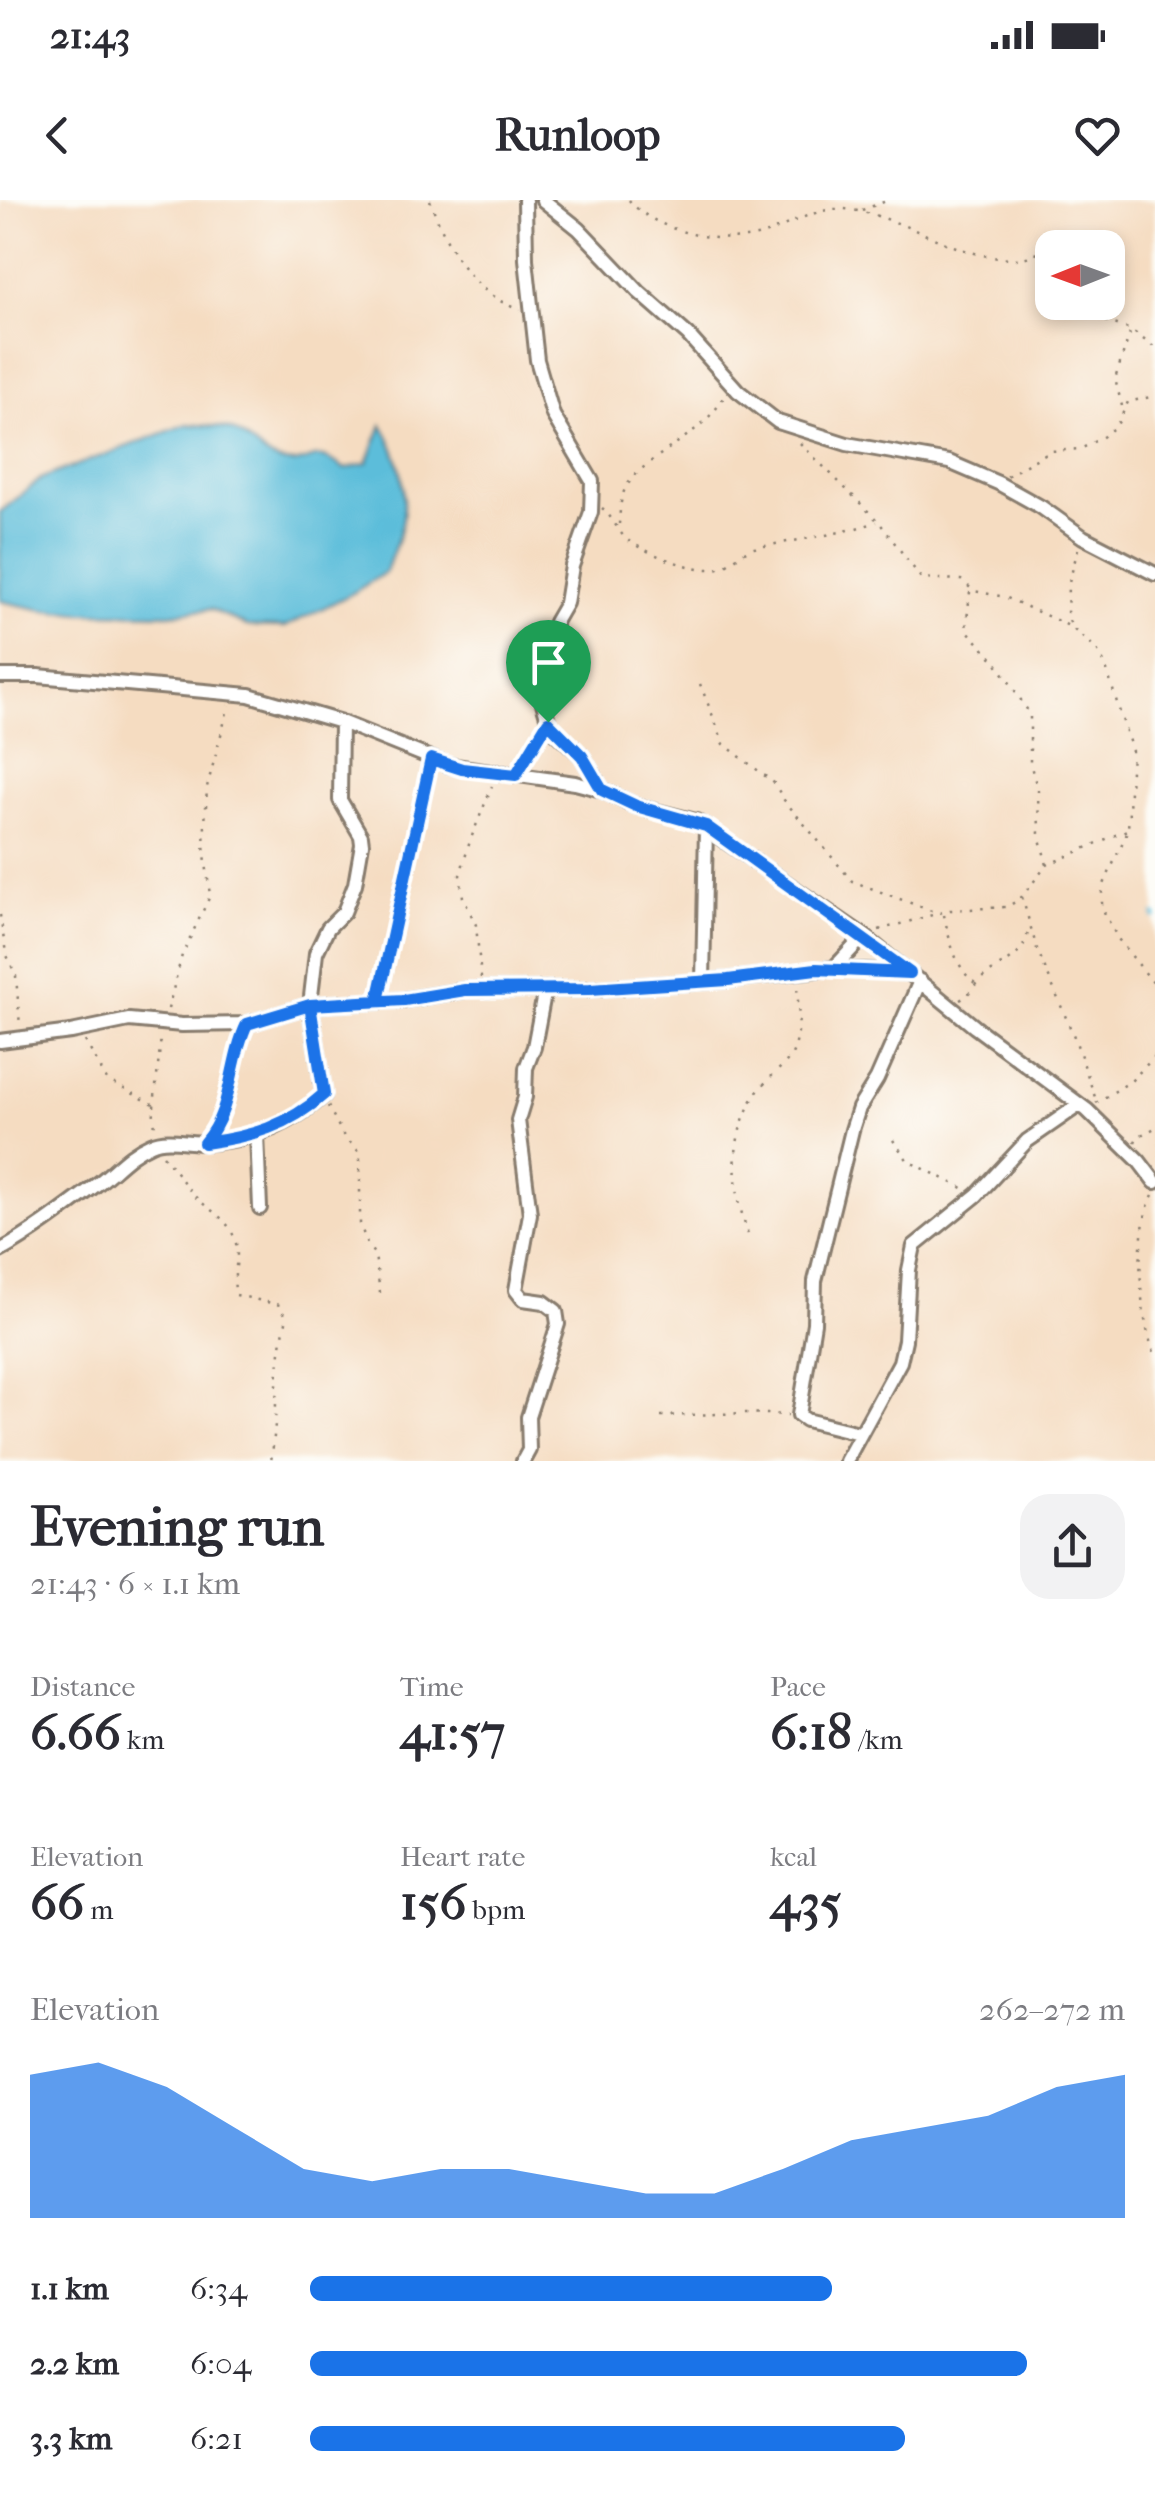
<!DOCTYPE html>
<html lang="en">
<head>
<meta charset="utf-8">
<style>
	:root { --surface:#fff; --page:#f2f2f3; --text:#2b2b33; --muted:#7c7c81; --accent:#1a73e8 }
	body { margin:0; font-family:"IM FELL French Canon",serif; background:var(--page); color:var(--text); height:100vh; display:flex; flex-direction:column; font-size:38px; white-space:nowrap }
	* { box-sizing:border-box; margin:0 }
	p { font-size:32px; color:var(--muted) }
	.icon { flex:none; width:55px; height:55px; fill:none; stroke:currentColor; stroke-width:2; stroke-linecap:round; stroke-linejoin:round }
	.map { position:relative; height:1261px; overflow:hidden }
	.drawer { display:flex; flex-direction:column; background:var(--surface); flex:1 }
	.drawer>* { flex:none }
	.needle { width:65px; rotate:269deg }
	.buttons { position:absolute; left:1035px; top:30px; display:grid; gap:20px }
	.buttons a { display:grid; place-items:center; width:90px; height:90px; border-radius:20px; background:var(--surface); box-shadow:0 5px 15px #0003; font-size:50px }
	.pin { position:absolute; display:grid; place-items:center; width:85px; height:85px; color:#fff; margin:-102px -42px; border-radius:50% 50% 50% 0; rotate:-45deg; box-shadow:0 0 10px #0007 }
	.pin .icon { rotate:45deg }
	.round { display:grid; place-items:center; flex:none; width:105px; height:105px; border-radius:30px; background:var(--page) }
	.headline { display:flex; align-items:center; justify-content:space-between; height:170px; padding:0 30px }
	h1 { font-size:55px; font-weight:700; line-height:75px }
	.figures { display:grid; grid-template-columns:repeat(3,1fr); gap:15px; height:170px; padding:10px 30px }
	.figures div { display:grid; align-content:center }
	.figures b { font-size:50px; font-weight:700 }
	.figures small { font-size:28px; font-weight:400 }
	.figures p { font-size:28px }
	.chart { height:280px; padding:20px 30px }
	.chart p { display:flex; justify-content:space-between }
	.chart svg { width:100%; height:180px; margin-top:10px; fill:var(--accent); opacity:.7 }
	ul { padding:0 30px; list-style:none; font-size:32px }
	li { display:grid; grid-template-columns:160px 120px 1fr; align-items:center; height:75px }
	li i { height:25px; border-radius:12px; background:var(--accent) }
	.status { display:flex; justify-content:space-between; align-items:center; height:70px; padding:0 50px; background:var(--surface); direction:ltr }
	.status svg { height:28px; fill:currentColor }
	header { display:flex; justify-content:space-between; align-items:center; height:130px; padding:0 30px; background:var(--surface); font-size:45px; font-weight:700 }
	.map>svg:first-child { display:block }
</style>
</head>
<body>
<div class="status"><b>21:43</b><svg viewBox="0 0 49 12"><path d="M0 12V9h3v3zM5 12V6h3v6zM10 12V3h3v9zM15 12V0h3v12zM26 1h20v11H26zM47 4h2v5h-2z"/></svg></div>
<header><svg class="icon" aria-label="back" viewBox="0 0 24 24"><path d="M15 5l-7 7 7 7"/></svg>Runloop<svg class="icon" aria-label="heart" viewBox="0 0 24 24"><path d="M12 20l-8-8c-3-5 5-10 8-4 3-6 11-1 8 4z"/></svg></header>
<div class="map">
<svg width="1155" height="1261" viewBox="0 0 1155 1261">
	<rect width="100%" height="100%" fill="#fdfcf7"/>
	<filter id="ink" filterUnits="userSpaceOnUse"><feTurbulence type="fractalNoise" baseFrequency=".01" numOctaves="2"/><feDisplacementMap in="SourceGraphic" scale="20" xChannelSelector="R" yChannelSelector="G"/><feConvolveMatrix kernelMatrix="1 2 1 2 8 2 1 2 1" color-interpolation-filters="sRGB"/></filter>
	<filter id="wash" filterUnits="userSpaceOnUse"><feTurbulence type="fractalNoise" baseFrequency=".0048" numOctaves="4" result="noise"/><feDisplacementMap in="SourceGraphic" scale="40" xChannelSelector="R" yChannelSelector="G"/><feGaussianBlur stdDeviation="2.25" result="paint"/><feColorMatrix in="noise" values="0 0 0 0 0 0 0 0 0 0 0 0 0 0 0 0 0 1.4 0 .05"/><feComposite in="paint" operator="in"/></filter>
	<g filter="url(#wash)">
		<rect width="100%" height="100%" fill="#f5dcc1"/>
		<path fill="#5cbdda" stroke="#3c6c7b" stroke-width="2.5" d="M187 224C201 226 222 225 234 231 250 239 261 256 280 261 312 270 308 241 345 269L367 263 382 225C399 252 407 286 403 318 401 336 391 355 386 372L353 393 285 427 247 426 211 409 169 414 81 413 43 410 0 401V312L42 278Z"/>
		<g fill="none" stroke-linecap="round" stroke-linejoin="round">
			<path stroke="#5cbdda" stroke-width="4" d="M1155 715V718"/>
		</g>
	</g>
	<g filter="url(#ink)">
		<g fill="none" stroke-linecap="round" stroke-linejoin="round">
			<defs>
				<path id="minor" d="M525 0 526 59 537 160 553 215 592 281 591 312 572 366 566 403 555 422V446L543 503 550 527 582 556 602 590
					M543 0 579 29 639 92 688 135 738 191 778 222 847 244 949 262 998 283 1041 307 1083 337 1155 374
					M0 476H38L249 495 341 522 448 565 575 583 602 590 636 606 696 621 864 736 975 827 1087 910 1139 961 1155 982
					M834 768 864 736
					M703 782 706 626
					M0 841 71 832 129 820 182 825 247 824 310 805 404 800 465 790 590 789 728 780 834 768 910 773
					M257 934 260 1008
					M0 1051C34 1032 64 1009 96 985 115 971 128 954 151 944 167 937 187 943 205 943 250 941 291 925 324 895L310 805 316 753 328 728 344 712 355 684 362 644 361 636 340 600 341 522
					M859 1233 806 1220 799 1215 814 1123 815 1081 852 930 859 908 877 879 920 781
					M523 1261 529 1250 528 1217 558 1124 556 1111 544 1102 523 1099 516 1090 530 1014 518 920 525 897 526 868 534 847 545 789
					M846 1261 900 1162 905 1140 909 1070 914 1046 977 995 1027 941 1079 905"/>
			</defs>
			<use href="#minor" stroke="#887c6e" stroke-width="18"/>
			<path stroke="#887c6e" stroke-width="2.5" stroke-dasharray="2.5 8" stroke-linecap="butt" d="M430 0C447 47 471 93 520 110
				M629 0C654 32 726 47 764 34 790 25 816 7 844 9 903 15 954 58 1013 59 1032 59 1046 47 1064 44L1076 48
				M862 10 889 0
				M1069 102 1078 111 1131 130 1155 148
				M1122 206 1115 179 1131 130
				M800 243 879 322 921 378 961 380 974 391 1005 397 1069 426
				M1007 276 1050 251 1081 249 1104 236 1117 225 1128 202 1155 196
				M602 308C615 319 618 335 632 343 653 355 689 370 714 369 728 368 739 352 754 348 796 340 837 335 877 322
				M619 324C620 311 620 295 628 284 651 252 700 238 724 197
				M1078 349 1068 386 1067 415 1072 428 1097 450 1105 464 1132 551 1128 630 1102 689V708L1118 739 1155 785
				M970 392 966 429 997 463 1030 514V563L1038 591 1039 635 1047 665
				M700 484 724 544 774 583 784 600 852 681 937 713
				M525 561 542 534
				M1022 697 1037 749 1075 839 1096 900
				M0 715 6 753 16 776 20 826
				M944 715C949 738 955 768 975 783
				M879 730 950 710 1006 707 1019 700 1047 665 1127 630
				M481 778 476 725 463 697 460 675 470 641 492 586
				M383 788 428 570
				M960 800C971 794 973 785 982 778 1007 758 1024 761 1029 726
				M168 809 182 755 210 696 204 645 207 587 229 505
				M85 841 107 880 153 904 155 929
				M1096 903 1131 881 1155 856
				M328 906 343 935 360 953V1024L367 1044 375 1055 380 1093
				M154 907 161 836
				M214 930 226 906 229 878 241 838
				M893 940 908 961 967 990
				M1135 942 1137 937 1155 928
				M163 955C173 967 182 981 192 993 206 1010 228 1016 235 1040 241 1057 231 1077 236 1095L280 1105 287 1118C273 1168 279 1210 271 1261
				M1153 995C1134 1029 1138 1118 1155 1154
				M748 1034C732 987 728 937 756 894 766 879 784 867 792 854 802 835 798 805 797 785
				M661 1216 745 1213 788 1215"/>
			<use href="#minor" stroke="#fff" stroke-width="12"/>
		</g>
	</g>
	<g fill="none" stroke-linecap="round" stroke-linejoin="round" filter="url(#ink)">
		<defs>
			<path id="route" d="M548 522 516 575 462 569 431 559 378 801 310 805 247 824C228 863 234 909 204 943 250 937 289 926 324 894L310 805 404 800 465 790 590 789 728 780 816 769 910 773 706 626 636 606 602 590 582 556 548 522"/>
		</defs>
		<use href="#route" stroke="#fff" stroke-width="20"/>
		<use href="#route" stroke="#1a73e8" stroke-width="12"/>
	</g>
</svg>
<div class="buttons">
<a><svg class="needle" viewBox="-14 -14 28 28"><path d="M0-13l5 13h-10z" fill="#e53935"/><path d="M0 13l5-13h-10z" fill="#7c7c81"/></svg></a>
</div>
<div class="pin" style="left:548px;top:522px;background:#1e9e55"><svg class="icon" aria-label="arrive" viewBox="0 0 24 24"><path d="M6 21V4h12l-3 4 3 4H6"/></svg></div>
</div>
<section class="drawer">
<div class="headline"><div><h1>Evening run</h1><p>21:43 · 6 × 1.1 km</p></div><a class="round"><svg class="icon" aria-label="share" viewBox="0 0 24 24"><path d="M12 15V3M7 8l5-5 5 5M5 13v7h14v-7"/></svg></a></div>
<div class="figures">
<div><p>Distance</p><b>6.66<small> km</small></b></div>
<div><p>Time</p><b>41:57</b></div>
<div><p>Pace</p><b>6:18<small> /km</small></b></div>
</div>
<div class="figures">
<div><p>Elevation</p><b>66<small> m</small></b></div>
<div><p>Heart rate</p><b>156<small> bpm</small></b></div>
<div><p>kcal</p><b>435</b></div>
</div>
<div class="chart"><p><span>Elevation</span>262–272 m</p>
<svg viewBox="0 0 160 44" preserveAspectRatio="none"><path d="M0 44V9L10 6L20 12L30 22L40 32L50 35L60 32L70 32L80 35L90 38L100 38L110 32L120 25L130 22L140 19L150 12L160 9V44z"/></svg>
</div>
<ul>
<li><b>1.1 km</b>6:34<i style="width:64%"></i></li>
<li><b>2.2 km</b>6:04<i style="width:88%"></i></li>
<li><b>3.3 km</b>6:21<i style="width:73%"></i></li>
</ul>
</section>
</body>
</html>
